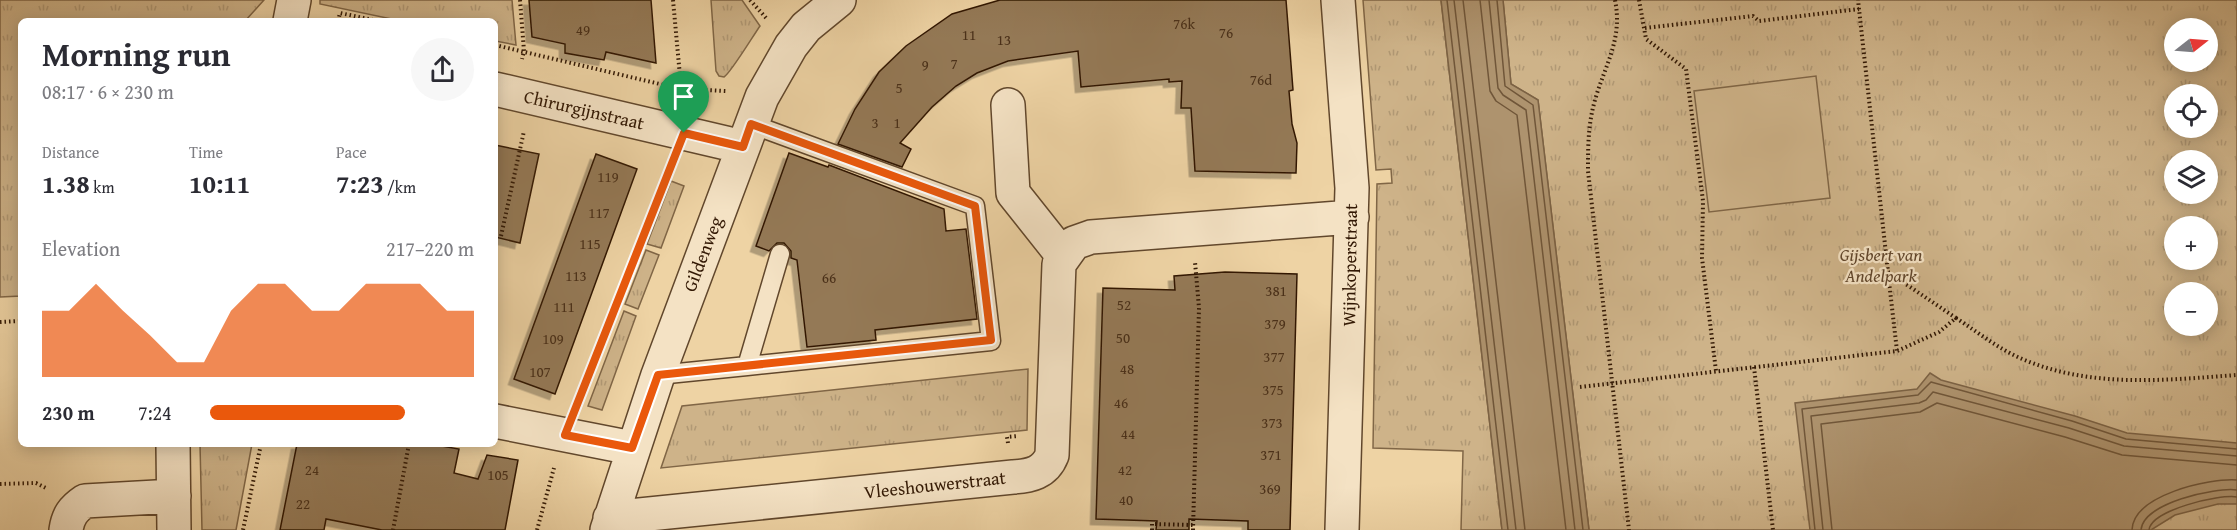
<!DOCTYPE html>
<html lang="en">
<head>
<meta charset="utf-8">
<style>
	:root { --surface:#fff; --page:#f7f7f7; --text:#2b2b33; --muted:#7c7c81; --accent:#ea580c }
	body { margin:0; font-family:"Gentium Book Plus",serif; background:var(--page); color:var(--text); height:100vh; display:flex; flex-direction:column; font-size:22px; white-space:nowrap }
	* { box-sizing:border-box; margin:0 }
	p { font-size:20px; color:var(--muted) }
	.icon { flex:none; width:33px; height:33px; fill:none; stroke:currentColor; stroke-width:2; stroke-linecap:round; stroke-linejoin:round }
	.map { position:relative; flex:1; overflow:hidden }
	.details { position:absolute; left:18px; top:18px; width:480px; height:429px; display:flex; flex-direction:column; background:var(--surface); border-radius:9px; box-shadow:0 3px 15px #0003 }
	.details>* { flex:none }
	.needle { width:39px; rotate:73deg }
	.controls { position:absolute; left:2164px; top:18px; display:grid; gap:12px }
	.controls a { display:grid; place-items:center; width:54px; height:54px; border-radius:50%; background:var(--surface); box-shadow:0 3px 15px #0003; font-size:30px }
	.pin { position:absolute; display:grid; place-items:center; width:51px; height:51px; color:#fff; margin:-62px -26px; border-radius:50% 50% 50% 0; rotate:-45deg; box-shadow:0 0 6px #0007 }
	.pin .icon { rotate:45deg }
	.round { display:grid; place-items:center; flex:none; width:63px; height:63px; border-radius:32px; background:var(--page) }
	.head { display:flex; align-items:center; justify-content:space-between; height:102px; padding:0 24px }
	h1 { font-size:33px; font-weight:700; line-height:45px }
	.figures { display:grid; grid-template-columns:repeat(3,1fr); gap:9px; height:102px; padding:6px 24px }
	.figures div { display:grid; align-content:center }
	.figures b { font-size:26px; font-weight:700 }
	.figures small { font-size:16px; font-weight:400 }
	.figures p { font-size:16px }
	.chart { height:168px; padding:12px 24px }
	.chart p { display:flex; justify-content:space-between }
	.chart svg { width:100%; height:108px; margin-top:6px; fill:var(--accent); opacity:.7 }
	ul { padding:0 24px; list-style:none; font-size:20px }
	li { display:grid; grid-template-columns:96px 72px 1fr; align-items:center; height:45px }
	li i { height:15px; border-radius:8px; background:var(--accent) }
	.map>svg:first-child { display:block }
</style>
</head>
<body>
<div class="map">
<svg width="2237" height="530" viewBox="0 0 2237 530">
	<defs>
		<pattern id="grass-tufts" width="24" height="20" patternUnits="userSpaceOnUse" patternTransform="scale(1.5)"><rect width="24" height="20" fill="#ceb389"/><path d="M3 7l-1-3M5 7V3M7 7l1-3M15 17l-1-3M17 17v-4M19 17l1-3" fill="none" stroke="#b19975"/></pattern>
		<filter id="shadow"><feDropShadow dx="-5.5" dy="5.5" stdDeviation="0" flood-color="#0004"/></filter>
	</defs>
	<rect width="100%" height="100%" fill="#eed3a4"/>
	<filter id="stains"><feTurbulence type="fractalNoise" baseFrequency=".00333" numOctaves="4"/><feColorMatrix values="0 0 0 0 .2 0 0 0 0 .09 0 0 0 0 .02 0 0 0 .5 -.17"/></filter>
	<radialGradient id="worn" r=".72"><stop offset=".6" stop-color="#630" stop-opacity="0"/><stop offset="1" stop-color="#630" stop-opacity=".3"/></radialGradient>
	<path fill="url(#grass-tufts)" stroke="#806646" stroke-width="1.5" fill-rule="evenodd" d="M0 0H264L245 21H21V296L0 297Z
		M320 0H512L516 45 495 41V21H401L320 4Z
		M711 0H742L760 26C753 36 730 74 724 77L719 76 716 71Z
		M1363 0H1441L1502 530H1461L1463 451 1373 448 1377 184 1392 183 1391 169 1376 170Z
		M1503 0H2237V530H1589L1538 100 1511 84ZM2175 28H2208V62H2175ZM2175 94H2208V128H2175ZM2175 160H2208V194H2175ZM2175 226H2208V260H2175ZM2175 292H2208V326H2175Z
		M671 181 684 186 661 248 647 244Z
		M646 250 659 255 638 309 625 304Z
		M624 311 636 316 602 410 588 406Z
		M1028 369 1027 430 661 468 682 406Z
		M200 444H252L236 530H202Z"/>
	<path fill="#ceb389" stroke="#806646" stroke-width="1.5" d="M1816 76 1830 198 1709 212 1694 91Z"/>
	<path fill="#ae936e" stroke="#7c6244" stroke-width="1.5" d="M1441 0H1503L1511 84 1538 100 1589 530H1502Z
		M1930 373 1941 380 2075 416 2127 433 2237 443V504H2218L2175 515 2151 530H1810L1795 403 1917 389Z"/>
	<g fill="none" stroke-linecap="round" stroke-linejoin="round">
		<path stroke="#705639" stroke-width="1.5" d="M1447 0 1508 530
			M1454 0 1516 530
			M1463 0 1525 530
			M1480 0 1490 91 1496 101 1517 115 1566 530
			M1489 0 1498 88 1503 95 1526 110 1575 530
			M1497 0 1505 86 1533 105 1583 530
			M1815 530 1802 409 1918 395 1931 382 2072 421 2126 439 2237 449
			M1823 530 1811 416 1919 403 1926 400 1933 392 2069 428 2124 446 2237 456
			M1832 530 1821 424 1920 412 1937 403 2065 437 2122 455 2237 465
			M2132 530C2133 495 2209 478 2237 480
			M2141 530C2143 503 2215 487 2237 490
			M2149 530C2151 510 2219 494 2237 497"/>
	</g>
	<path fill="#947957" stroke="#321804" stroke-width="1.5" filter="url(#shadow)" d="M529 0H651L656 63 606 52 604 60 565 53V44L532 37Z
		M1000 0H1286L1293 90 1289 91 1292 124 1297 143 1296 173 1195 171 1191 108H1181L1182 81 1169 82V79L1081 87 1078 51 1008 61 977 73 956 86 932 107 900 143 911 149 902 167 838 144 855 109 879 72 906 46 952 14Z
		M495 145 539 154 520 243 495 237Z
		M789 153 828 167 829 165 944 209 946 231 966 229 977 319 875 330 876 340 807 347 797 260 791 258V251L784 243H777L769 251 756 246Z
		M596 154 637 169 555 394 514 379Z
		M1225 272 1297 274 1290 530H1248V521L1189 519V530H1156L1157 521 1096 519 1103 288 1175 290 1174 276Z
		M297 444H430L459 449 454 473 478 479 487 455 518 460 505 530H382L326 519 324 530H280Z"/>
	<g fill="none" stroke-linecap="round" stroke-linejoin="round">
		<defs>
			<path id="lane" d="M747 366 991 341 975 206 751 124
				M658 375 747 366 780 254"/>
			<path id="street" d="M1338 0 1352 188 1342 530
				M290 21 294 0
				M495 89 743 147
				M1008 105 1013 193 1063 256
				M495 421 632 448
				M173 444 174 530
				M610 518 1013 477C1030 476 1045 473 1052 455L1059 264 1074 243 1091 237 1352 217
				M66 530C68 516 73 509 85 501L174 496
				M607 530 658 375 762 97 791 46 806 27 839 0"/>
		</defs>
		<use href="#lane" stroke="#61472c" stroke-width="21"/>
		<use href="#street" stroke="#61472c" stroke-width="36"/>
		<path stroke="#321804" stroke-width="4" stroke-dasharray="1.5 3" stroke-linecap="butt" d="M520 0 524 51 522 59
			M673 0 682 98
			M750 0 767 19
			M1615 0C1623 39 1605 65 1595 100 1588 124 1588 147 1588 171L1629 530
			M1639 0 1646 39 1686 69 1703 201 1702 258 1716 371
			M338 21 340 13 378 21
			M1645 28 1753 16 1759 21 1859 9
			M495 45 681 89 726 91
			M501 236 524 131
			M1888 273 1897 351
			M1956 318C1979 333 2001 351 2027 361 2094 388 2167 380 2237 375
			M0 322 21 321
			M1754 367 1773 530
			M1580 387 1897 351 1939 332 1956 318 1888 272 1858 0
			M578 402 671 166
			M1008 443 1007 437 1018 436
			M0 484 36 483 48 489
			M243 530 261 444
			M393 530 409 444
			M537 530 554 468
			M1152 530V524L1193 525
			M1193 530 1199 308 1195 262"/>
		<use href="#lane" stroke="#f4e2c4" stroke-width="18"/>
		<use href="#street" stroke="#f4e2c4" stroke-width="33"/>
	</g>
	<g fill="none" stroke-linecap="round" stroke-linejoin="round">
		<defs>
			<path id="route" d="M751 124 975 206 991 340 658 375 632 448 565 435 684 133 743 147Z"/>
		</defs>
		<use href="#route" stroke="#fff" stroke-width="12"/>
		<use href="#route" stroke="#ea580c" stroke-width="8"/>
	</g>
	<g text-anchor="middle" stroke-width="4.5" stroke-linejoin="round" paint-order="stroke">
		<g font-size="15" fill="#4a3019">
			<text x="1184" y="29">76k</text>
			<text x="583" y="35">49</text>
			<text x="1226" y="38">76</text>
			<text x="969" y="40">11</text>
			<text x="1004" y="45">13</text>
			<text x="954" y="69">7</text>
			<text x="925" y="70">9</text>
			<text x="1261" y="85">76d</text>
			<text x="899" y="93">5</text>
			<text x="875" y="128">3</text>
			<text x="897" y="128">1</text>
			<text x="608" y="182">119</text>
			<text x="599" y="218">117</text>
			<text x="590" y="249">115</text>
			<text x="576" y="281">113</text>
			<text x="829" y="283">66</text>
			<text x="1276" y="296">381</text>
			<text x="1124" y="310">52</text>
			<text x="564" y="312">111</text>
			<text x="1275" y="329">379</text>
			<text x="1123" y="343">50</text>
			<text x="553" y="344">109</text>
			<text x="1274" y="362">377</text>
			<text x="1127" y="374">48</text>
			<text x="540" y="377">107</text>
			<text x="1273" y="395">375</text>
			<text x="1121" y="408">46</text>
			<text x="1272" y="428">373</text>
			<text x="1128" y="439">44</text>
			<text x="1271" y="460">371</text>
			<text x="312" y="475">24</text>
			<text x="1125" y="475">42</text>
			<text x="498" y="480">105</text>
			<text x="1270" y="494">369</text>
			<text x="1126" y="505">40</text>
			<text x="303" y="509">22</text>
		</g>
		<g font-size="18" fill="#321804" stroke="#f4e2c4">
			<text transform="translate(584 110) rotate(13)" y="6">Chirurgijnstraat</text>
			<text transform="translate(703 254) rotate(-69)" y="6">Gildenweg</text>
			<text transform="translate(1350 265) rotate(-89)" y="6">Wijnkoperstraat</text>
			<text transform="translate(935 485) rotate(-6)" y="6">Vleeshouwerstraat</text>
		</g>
		<g font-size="18" font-style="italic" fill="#61462c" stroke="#f4e2c4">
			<text x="1881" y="261">Gijsbert van<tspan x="1881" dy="21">Andelpark</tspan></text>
		</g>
	</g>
	<rect width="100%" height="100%" filter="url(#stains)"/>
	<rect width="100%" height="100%" fill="url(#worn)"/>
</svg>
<div class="controls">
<a><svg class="needle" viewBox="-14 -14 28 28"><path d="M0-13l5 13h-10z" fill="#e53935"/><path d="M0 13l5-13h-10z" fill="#7c7c81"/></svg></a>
<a><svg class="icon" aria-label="locate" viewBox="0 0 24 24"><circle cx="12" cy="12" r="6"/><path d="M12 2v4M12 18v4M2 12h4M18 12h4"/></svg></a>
<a><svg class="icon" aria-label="layers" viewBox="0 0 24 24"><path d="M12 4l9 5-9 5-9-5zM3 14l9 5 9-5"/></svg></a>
<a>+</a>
<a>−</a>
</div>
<div class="pin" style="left:684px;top:133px;background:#1e9e55"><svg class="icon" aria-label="arrive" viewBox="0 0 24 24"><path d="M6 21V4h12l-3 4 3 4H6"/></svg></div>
<section class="details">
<div class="head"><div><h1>Morning run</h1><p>08:17 · 6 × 230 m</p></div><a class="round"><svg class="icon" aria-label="share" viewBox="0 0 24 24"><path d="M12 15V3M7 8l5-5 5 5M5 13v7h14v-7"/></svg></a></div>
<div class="figures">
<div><p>Distance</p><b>1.38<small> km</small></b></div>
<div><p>Time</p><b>10:11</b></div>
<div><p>Pace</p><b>7:23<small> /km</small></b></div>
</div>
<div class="chart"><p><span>Elevation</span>217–220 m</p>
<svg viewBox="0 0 160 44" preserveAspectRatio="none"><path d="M0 44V17L10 17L20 6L30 17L40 27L50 38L60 38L70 17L80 6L90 6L100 17L110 17L120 6L130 6L140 6L150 17L160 17V44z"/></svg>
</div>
<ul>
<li><b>230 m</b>7:24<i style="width:74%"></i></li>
</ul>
</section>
</div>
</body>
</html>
